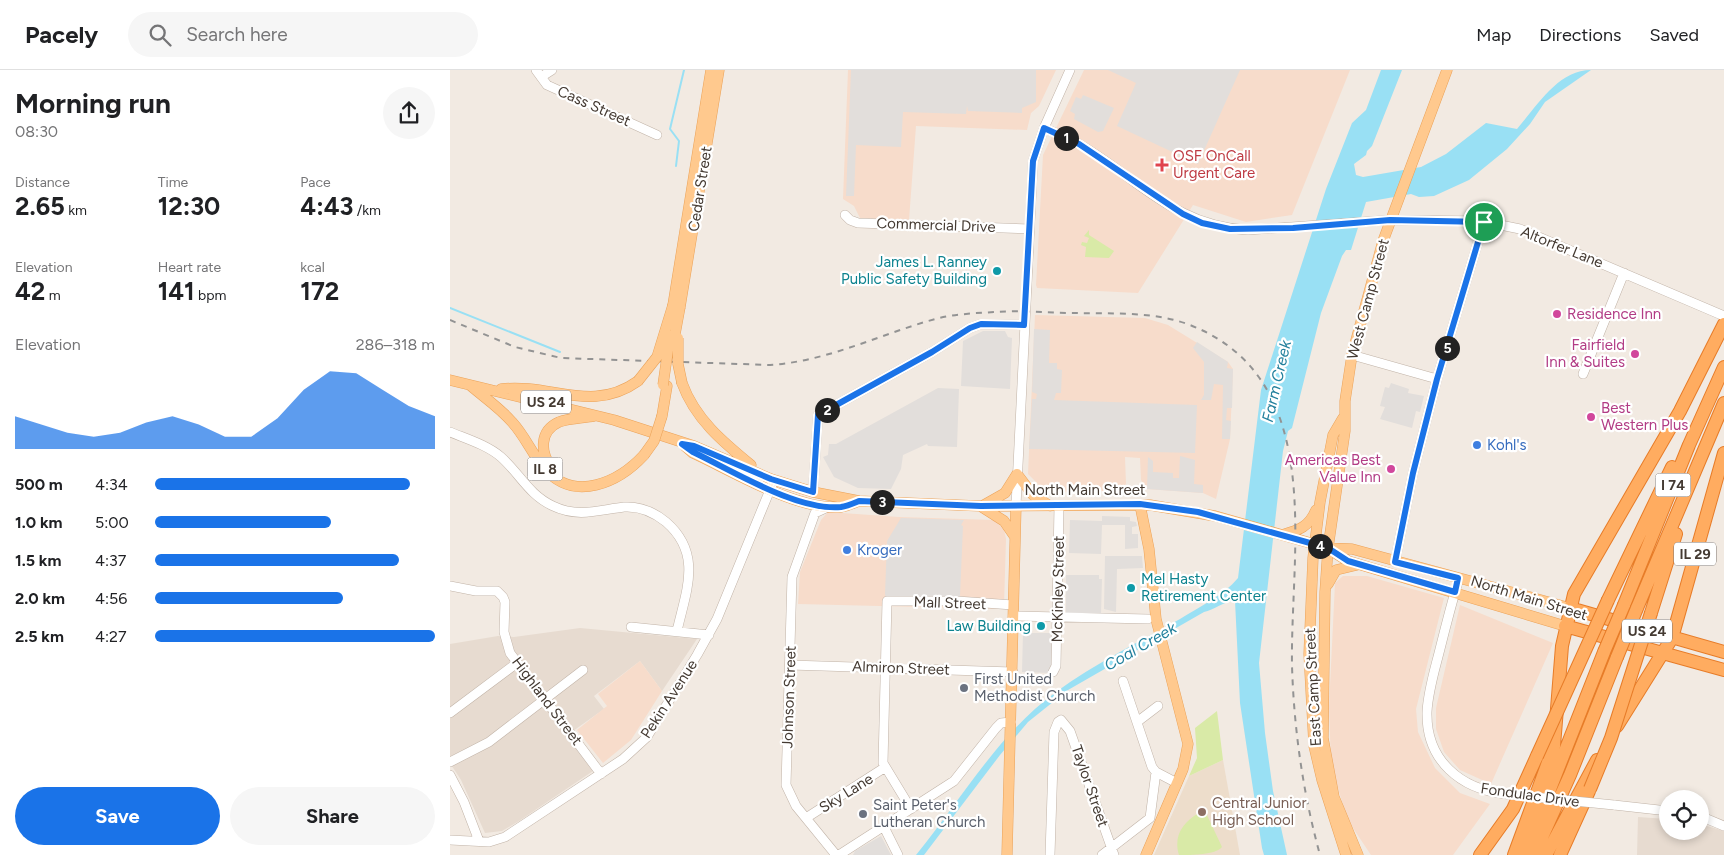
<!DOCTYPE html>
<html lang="en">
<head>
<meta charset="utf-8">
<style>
	:root { --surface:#fff; --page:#f6f6f6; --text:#202124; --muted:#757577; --line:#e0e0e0; --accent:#1a73e8 }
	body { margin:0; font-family:Figtree,sans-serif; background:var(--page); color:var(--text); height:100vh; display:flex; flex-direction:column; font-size:19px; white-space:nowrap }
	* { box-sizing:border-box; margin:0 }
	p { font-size:16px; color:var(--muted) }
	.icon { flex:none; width:28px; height:28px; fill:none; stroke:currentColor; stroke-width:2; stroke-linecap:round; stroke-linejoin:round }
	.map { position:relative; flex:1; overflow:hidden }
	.side { display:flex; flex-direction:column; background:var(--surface); width:450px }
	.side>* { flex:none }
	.fabs { position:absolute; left:1209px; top:720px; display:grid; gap:10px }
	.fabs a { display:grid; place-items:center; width:50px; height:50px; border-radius:50%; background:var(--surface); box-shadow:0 2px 8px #0003; font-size:25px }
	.pin { position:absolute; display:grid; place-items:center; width:42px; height:42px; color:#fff; margin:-21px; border:2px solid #fff; border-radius:50%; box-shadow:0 1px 5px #0007 }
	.km { position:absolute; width:25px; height:25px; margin:-12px; border-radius:50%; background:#222; color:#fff; font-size:14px; line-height:25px; text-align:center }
	.round { display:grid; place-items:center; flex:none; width:52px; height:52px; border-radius:26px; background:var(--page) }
	.head { display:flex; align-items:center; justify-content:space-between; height:85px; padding:0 15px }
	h1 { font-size:28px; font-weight:700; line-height:38px }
	.stats { display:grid; grid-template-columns:repeat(3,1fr); gap:8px; height:85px; padding:5px 15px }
	.stats div { display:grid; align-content:center }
	.stats b { font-size:25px; font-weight:700 }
	.stats small { font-size:14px; font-weight:400 }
	.stats p { font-size:14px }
	.chart { height:140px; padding:10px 15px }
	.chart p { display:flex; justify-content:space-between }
	.chart svg { width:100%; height:90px; margin-top:5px; fill:var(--accent); opacity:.7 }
	.button { display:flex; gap:10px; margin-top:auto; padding:10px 15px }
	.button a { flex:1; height:58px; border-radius:30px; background:var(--accent); color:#fff; font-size:20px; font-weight:700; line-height:58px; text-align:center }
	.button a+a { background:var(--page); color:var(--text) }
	ul { padding:0 15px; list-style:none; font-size:16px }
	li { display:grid; grid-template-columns:80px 60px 1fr; align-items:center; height:38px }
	li i { height:12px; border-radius:6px; background:var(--accent) }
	header { display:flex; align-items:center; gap:30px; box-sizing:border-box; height:70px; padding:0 25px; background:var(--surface); border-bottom:1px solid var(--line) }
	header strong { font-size:24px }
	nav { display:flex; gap:28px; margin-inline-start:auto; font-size:18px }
	.search { width:350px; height:45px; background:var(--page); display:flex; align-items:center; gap:12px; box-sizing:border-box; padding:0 18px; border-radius:28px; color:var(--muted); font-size:19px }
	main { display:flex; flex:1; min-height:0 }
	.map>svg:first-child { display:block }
</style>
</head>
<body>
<header>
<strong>Pacely</strong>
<div class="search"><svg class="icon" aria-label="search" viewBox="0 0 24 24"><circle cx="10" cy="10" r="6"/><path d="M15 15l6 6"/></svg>Search here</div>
<nav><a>Map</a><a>Directions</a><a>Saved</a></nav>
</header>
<main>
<section class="side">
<div class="head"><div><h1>Morning run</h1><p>08:30</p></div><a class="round"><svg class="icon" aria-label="share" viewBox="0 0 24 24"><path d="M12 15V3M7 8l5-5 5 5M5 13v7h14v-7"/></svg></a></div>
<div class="stats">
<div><p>Distance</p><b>2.65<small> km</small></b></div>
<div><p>Time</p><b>12:30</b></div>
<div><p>Pace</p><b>4:43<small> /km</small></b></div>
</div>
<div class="stats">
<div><p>Elevation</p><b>42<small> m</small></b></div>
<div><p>Heart rate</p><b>141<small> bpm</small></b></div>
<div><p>kcal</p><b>172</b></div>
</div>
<div class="chart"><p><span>Elevation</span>286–318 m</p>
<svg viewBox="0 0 160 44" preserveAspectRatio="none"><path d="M0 44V28L10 32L20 36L30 38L40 36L50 31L60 28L70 32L80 38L90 38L100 29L110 15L120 6L130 7L140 15L150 23L160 28V44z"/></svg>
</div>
<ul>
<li><b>500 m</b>4:34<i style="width:91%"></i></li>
<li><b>1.0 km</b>5:00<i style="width:63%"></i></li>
<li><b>1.5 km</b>4:37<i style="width:87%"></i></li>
<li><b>2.0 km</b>4:56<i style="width:67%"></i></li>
<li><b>2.5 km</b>4:27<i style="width:100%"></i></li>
</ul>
<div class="button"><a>Save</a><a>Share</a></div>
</section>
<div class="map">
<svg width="1274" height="785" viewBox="0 0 1274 785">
	<rect width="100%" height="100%" fill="#f2eae2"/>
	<path fill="#e7dbd0" d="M130 558 247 569 212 621 190 591 144 626 154 639 116 666 143 701 69 751 52 761 35 763 11 710 0 693V574L48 566 64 567Z
		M1188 747 1217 749 1218 761H1250V754L1274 761V785H1187Z"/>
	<path fill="#f7dccb" d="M398 0H606L589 36 581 43 577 60 466 56 459 150 410 148 404 136 393 129Z
		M634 0H900L842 145 796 152 743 135 688 223 587 218 586 215 593 85Z
		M585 245 695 248 718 255 778 292 783 299 780 369 766 429 753 423 697 419 691 410 690 388 675 387 676 414 667 421 596 422 578 404Z
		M378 442 449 447 545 450 554 460 556 469 554 535 551 539 348 534 350 502 371 450Z
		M893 506H917L994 528 966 639 968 662 985 698 1010 723 1040 734 1003 785H921L897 749 881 694 879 637 885 513Z
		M1010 535 1103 573 1041 714 1010 700 994 682 986 659V638Z
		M190 591 212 621 181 670 153 693 127 660 157 636 148 624Z"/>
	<path fill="#edddcb" d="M773 690 790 785H704L739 706Z"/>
	<path fill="#d9eaa7" d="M639 160V165L664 181 659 188 635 187 636 177 631 175 632 172 637 173 639 168 634 166Z
		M767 641 773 690 739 706 747 688 745 658Z
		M749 743H756L772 777C765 785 742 785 729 785 723 766 733 752 749 743Z"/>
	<path fill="#e2dedb" d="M401 0H586V32L572 38V43L518 41 517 36 516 44 453 42 451 77 406 75 404 126H396Z
		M658 0H790L748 94 667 56 686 13Z
		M633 25 664 38 653 61 648 62 624 49 625 44 620 41 626 27 631 29Z
		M584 259 600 260 599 293H607V299L612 300 611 323H606L604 330 747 335 745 383 579 379 582 329H586L587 324 582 322Z
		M533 261H555L558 267 562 268 560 319 511 316 513 271Z
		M747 272 778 292 777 298 783 299 782 338H777L776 350 781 351 780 369H772L773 315 764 314 761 330H751L754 325V292L743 278Z
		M941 313 959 319 958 323 974 326 970 342 966 341 962 358 930 349 935 337 930 336 935 317 939 318Z
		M488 318 509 319 507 377 478 376 477 374 453 385 451 399 441 419 408 418 384 407 373 387 378 385 379 374H386Z
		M730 386 745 390 744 414 753 415V423L697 419 698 387 703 391V402L723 403V408H729Z
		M652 446 680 447V451L686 452 687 456 682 457V464H688V478L675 479V455H652L651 484 619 483 620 450 652 451Z
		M451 448 514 450 511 455 513 456 510 526H507V531H437L435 524 437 471Z
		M655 486H692L693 498 667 499 666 542 654 539Z
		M616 505H649V509H652L651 544 616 543Z
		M573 563H601V569H606L601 603 572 602Z
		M431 766 441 785H403L405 781Z"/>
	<path fill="#99e0f4" d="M931 0H952L922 76 917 81 916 85 904 94 906 105 913 107 971 97 996 84 1036 53 1067 59C1087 36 1108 0 1141 0L1095 32 1080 54 1057 79 1019 110 984 126 969 127 961 124 916 132 901 180H896L892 186 871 243 842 358 838 361 833 381 809 593 815 663 823 721 837 785H814L812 778 790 633 785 531C776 530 764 540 754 542L618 620 578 652 550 685 474 785H466C511 730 548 664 606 622 644 594 689 572 730 549 749 537 774 525 788 508L811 320 876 119 902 53 916 40Z"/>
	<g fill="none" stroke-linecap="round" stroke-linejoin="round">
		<path stroke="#99e0f4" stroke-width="2" d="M226 96 229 71 220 59 234 0
			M0 238 110 282"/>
		<defs>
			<path id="minor" d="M86 0 97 15 207 65
				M91 7 102 0
				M594 58C606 63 618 68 629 74 689 109 724 156 798 160L940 150 1031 151 1070 159 1274 246
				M395 145 400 150 408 153 579 159
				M902 285 987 309
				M1133 304 1174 203
				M0 362C17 369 37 375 51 387 70 404 79 425 103 436 128 448 149 440 174 437 190 436 204 442 216 452 253 484 236 521 227 561
				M363 422 368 345 482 282 520 258 531 254 574 255
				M566 436 583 91 594 58 620 0
				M378 437 365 443 342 507 336 715 346 736 386 785
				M945 492 963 403 987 309 1034 152
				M1009 508C1002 532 996 555 990 579 985 599 978 621 977 642 976 691 1011 719 1055 724
				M0 516 26 521H47L53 527 55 532 54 562 60 583 151 704
				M563 546 698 549
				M181 557 259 565
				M340 595 563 602
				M603 602 606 596 609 436
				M673 611 702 697 706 702 727 713
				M0 643 67 593
				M687 652 708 636
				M0 692 39 672 133 600
				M0 705 14 732 29 771
				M1164 735 1218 741
				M461 739 433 693 437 531H507L563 535
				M1250 746 1274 756
				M356 748 434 698
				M434 757 448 785
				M0 770 39 772 55 767 173 689 197 667 247 585 267 549 324 410
				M389 785 504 711 546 658 551 653 561 652
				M600 785 604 662 608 652 611 650 620 661 664 785
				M652 785 700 748 706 702"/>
			<path id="major" d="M223 235 261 0
				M230 237 269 0
				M0 310 164 350 244 376 321 409 363 422 409 431 531 436 700 435 765 446 878 478 902 479 1120 538
				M232 313C245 349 273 372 301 395
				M21 316C35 328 50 338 62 352 75 366 82 384 95 399 125 433 169 412 194 385
				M51 319C101 313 142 344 188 311
				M212 346 217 316
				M893 348 883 365 870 432 863 488 859 584 864 676 872 710 896 785
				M235 376 243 383C283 401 347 441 391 437 397 436 404 433 409 431
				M102 398C90 383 89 361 109 352 119 348 134 348 144 346
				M567 404 583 425 600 436
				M690 435 699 479 706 549 738 674 733 699 696 785
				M532 436 555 423 567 404
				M532 437 554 451 565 467
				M832 465C849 460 859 457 866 440
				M879 479 898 491 1115 556
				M878 514 886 500 907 495
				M557 785 566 436
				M908 785 884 727 873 668 875 522 878 478 895 361V331L902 285 933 171 997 0"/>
			<path id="highway" d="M1158 530 1222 397
				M1174 535 1239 375 1274 297
				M1120 538 1274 582
				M1187 538 1274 333
				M1201 543 1226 464
				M1115 556 1274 600
				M1167 656 1222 568 1274 383
				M1030 785 1063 739 1087 686
				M1064 785 1104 676 1112 576 1124 524 1230 341 1274 254
				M1074 785 1154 582
				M1084 785 1120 705 1167 587
				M1096 785 1147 690
				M1110 785 1139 721"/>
		</defs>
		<use href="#minor" stroke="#c1b3a7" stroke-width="10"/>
		<use href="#major" stroke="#eba258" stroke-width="11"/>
		<use href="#highway" stroke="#e77c28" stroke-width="14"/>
		<use href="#minor" stroke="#fff" stroke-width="9"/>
		<use href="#major" stroke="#ffc98e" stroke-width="10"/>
		<use href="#highway" stroke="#ffac60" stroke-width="12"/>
		<path stroke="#939393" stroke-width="2" stroke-dasharray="6 6" stroke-linecap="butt" d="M0 250 65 277 111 288 320 295C380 291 432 263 489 248 507 244 526 243 545 242 571 240 598 243 625 243 663 244 704 241 740 255 878 309 840 479 842 596 844 660 853 723 870 785"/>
		<defs>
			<path id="minor-bridge" d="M1055 724 1164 735"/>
			<path id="major-bridge" d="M228 268V294L232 313
				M223 275 230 237
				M188 311 207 287 223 235
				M213 315 220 266
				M194 385 204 371 212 346"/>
			<path id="highway-bridge" d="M1154 582 1174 535
				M1167 587 1187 538
				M1087 686 1158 530
				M1140 719 1161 668 1201 543"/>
		</defs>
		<use href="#minor-bridge" stroke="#c1b3a7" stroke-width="10" stroke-linecap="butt"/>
		<use href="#major-bridge" stroke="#eba258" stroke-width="11" stroke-linecap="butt"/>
		<use href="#highway-bridge" stroke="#e77c28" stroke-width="14" stroke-linecap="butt"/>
		<use href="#minor-bridge" stroke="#fff" stroke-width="9"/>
		<use href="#major-bridge" stroke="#ffc98e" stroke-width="10"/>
		<use href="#highway-bridge" stroke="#ffac60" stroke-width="12"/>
	</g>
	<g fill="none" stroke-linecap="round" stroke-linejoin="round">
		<defs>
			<path id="route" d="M594 58 629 74 733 144 752 153 780 159 843 158 940 150 1034 152 987 309 963 403 945 492 1008 508 1005 522 898 491 878 478 748 442 690 434 531 436 409 431C404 433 397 436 391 437 347 441 283 401 243 382L232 374 244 376 321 409 363 422 368 345 482 282 520 258 531 254 574 255 583 91Z"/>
		</defs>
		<use href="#route" stroke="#fff" stroke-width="10"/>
		<use href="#route" stroke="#1a73e8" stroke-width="6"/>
	</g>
	<path fill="#e0444e" stroke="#fff" stroke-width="2" d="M709.5 87.5h5v5h5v5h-5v5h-5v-5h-5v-5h5z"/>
	<g fill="#0f9aa8" stroke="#fff" stroke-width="2">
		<circle cx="547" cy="201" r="5"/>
		<circle cx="681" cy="518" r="5"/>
		<circle cx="591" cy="556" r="5"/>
	</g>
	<g fill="#d1479c" stroke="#fff" stroke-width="2">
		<circle cx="1107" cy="244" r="5"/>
		<circle cx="1185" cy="284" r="5"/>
		<circle cx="1141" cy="347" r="5"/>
		<circle cx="941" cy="399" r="5"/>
	</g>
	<g fill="#3f7fe0" stroke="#fff" stroke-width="2">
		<circle cx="1027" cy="375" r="5"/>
		<circle cx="397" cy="480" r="5"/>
	</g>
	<g fill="#6b7280" stroke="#fff" stroke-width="2">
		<circle cx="514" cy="618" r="5"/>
		<circle cx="413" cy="744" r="5"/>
	</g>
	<circle fill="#8d6e63" stroke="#fff" stroke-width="2" cx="752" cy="742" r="5"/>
	<g text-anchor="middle" stroke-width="4.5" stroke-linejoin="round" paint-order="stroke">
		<g fill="#fff" stroke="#7c7570" stroke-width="1">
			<rect x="71" y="320.5" width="50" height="23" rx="4"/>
			<rect x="77.5" y="387.5" width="35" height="23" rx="4"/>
			<rect x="1205.5" y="403.5" width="35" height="23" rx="4"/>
			<rect x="1224" y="472.5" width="42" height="23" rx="4"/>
			<rect x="1172" y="549.5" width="50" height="23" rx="4"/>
		</g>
		<g font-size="14" font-weight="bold" fill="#443a32">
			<text x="96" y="337">US 24</text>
			<text x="95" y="404">IL 8</text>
			<text x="1223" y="420">I 74</text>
			<text x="1245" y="489">IL 29</text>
			<text x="1197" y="566">US 24</text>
		</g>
		<g font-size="15" fill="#443a32" stroke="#fff">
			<text transform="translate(144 36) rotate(24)" y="5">Cass Street</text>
			<text transform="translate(250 119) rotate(-81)" y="5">Cedar Street</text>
			<text transform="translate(486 155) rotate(2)" y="5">Commercial Drive</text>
			<text transform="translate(1112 177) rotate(22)" y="5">Altorfer Lane</text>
			<text transform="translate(918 229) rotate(-75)" y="5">West Camp Street</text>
			<text x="635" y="425">North Main Street</text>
			<text transform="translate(608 519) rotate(-89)" y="5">McKinley Street</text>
			<text transform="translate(1079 528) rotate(17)" y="5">North Main Street</text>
			<text transform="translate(500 533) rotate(2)" y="5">Mall Street</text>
			<text transform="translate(451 598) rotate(2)" y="5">Almiron Street</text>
			<text transform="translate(863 617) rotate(-93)" y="5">East Camp Street</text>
			<text transform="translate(339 627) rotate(-88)" y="5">Johnson Street</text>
			<text transform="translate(219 629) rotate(-57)" y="5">Pekin Avenue</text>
			<text transform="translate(97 631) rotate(53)" y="5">Highland Street</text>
			<text transform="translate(640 716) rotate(71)" y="5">Taylor Street</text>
			<text transform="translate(396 723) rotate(-32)" y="5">Sky Lane</text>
			<text transform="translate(1080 725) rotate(8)" y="5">Fondulac Drive</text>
		</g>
		<g font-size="15" fill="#be3a42" stroke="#fff" text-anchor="start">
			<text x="723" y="91">OSF OnCall<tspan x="723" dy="17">Urgent Care</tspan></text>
		</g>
		<g font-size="15" fill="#0d838f" stroke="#fff" text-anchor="end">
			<text x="537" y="197">James L. Ranney<tspan x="537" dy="17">Public Safety Building</tspan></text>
			<text x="691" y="514" text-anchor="start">Mel Hasty<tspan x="691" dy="17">Retirement Center</tspan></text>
			<text x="581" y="561">Law Building</text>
		</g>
		<g font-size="15" fill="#b23c85" stroke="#fff" text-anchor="start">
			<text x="1117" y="249">Residence Inn</text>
			<text x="1175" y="280" text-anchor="end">Fairfield<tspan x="1175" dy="17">Inn &amp; Suites</tspan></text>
			<text x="1151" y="343">Best<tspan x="1151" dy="17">Western Plus</tspan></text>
			<text x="931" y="395" text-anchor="end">Americas Best<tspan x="931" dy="17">Value Inn</tspan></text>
		</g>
		<g font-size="15" fill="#366cbe" stroke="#fff" text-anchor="start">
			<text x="1037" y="380">Kohl's</text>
			<text x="407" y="485">Kroger</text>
		</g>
		<g font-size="15" fill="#5b616d" stroke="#fff" text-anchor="start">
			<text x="524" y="614">First United<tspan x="524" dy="17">Methodist Church</tspan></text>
			<text x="423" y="740">Saint Peter's<tspan x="423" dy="17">Lutheran Church</tspan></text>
		</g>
		<g font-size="15" fill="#785e54" stroke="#fff" text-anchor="start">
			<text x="762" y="738">Central Junior<tspan x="762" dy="17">High School</tspan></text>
		</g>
		<g font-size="16" font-style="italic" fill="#23809d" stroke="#fff">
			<text transform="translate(826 311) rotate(-77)" y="6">Farm Creek</text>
			<text transform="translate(690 576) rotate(-30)" y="6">Coal Creek</text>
		</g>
	</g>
</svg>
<div class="fabs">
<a><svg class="icon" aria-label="locate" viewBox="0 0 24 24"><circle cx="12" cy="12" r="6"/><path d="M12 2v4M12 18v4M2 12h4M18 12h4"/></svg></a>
</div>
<div class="pin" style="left:1034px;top:152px;background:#1e9e55"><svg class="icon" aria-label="arrive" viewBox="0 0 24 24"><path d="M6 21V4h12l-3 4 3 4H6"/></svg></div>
<b class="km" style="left:616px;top:68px">1</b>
<b class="km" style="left:377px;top:340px">2</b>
<b class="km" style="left:432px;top:432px">3</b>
<b class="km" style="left:870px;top:476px">4</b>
<b class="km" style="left:997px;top:278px">5</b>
</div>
</main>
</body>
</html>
